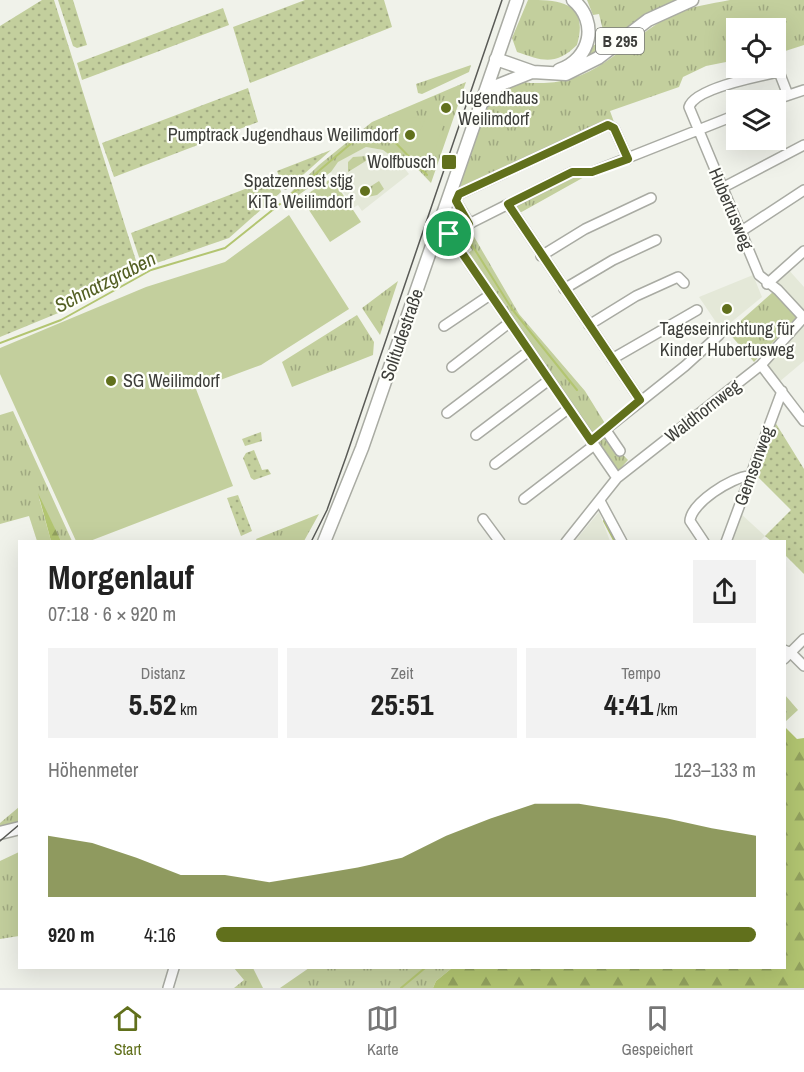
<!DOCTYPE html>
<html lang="de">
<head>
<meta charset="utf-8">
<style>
	:root { --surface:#fff; --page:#f2f2f2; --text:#222; --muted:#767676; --line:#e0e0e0; --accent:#61701c }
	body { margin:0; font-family:"Archivo Narrow",sans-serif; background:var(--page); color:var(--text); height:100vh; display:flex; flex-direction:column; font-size:22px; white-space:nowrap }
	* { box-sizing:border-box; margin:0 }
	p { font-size:20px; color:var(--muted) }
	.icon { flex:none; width:33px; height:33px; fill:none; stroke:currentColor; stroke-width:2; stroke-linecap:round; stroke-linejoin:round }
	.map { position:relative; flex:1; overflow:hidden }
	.side { position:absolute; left:18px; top:540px; width:768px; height:429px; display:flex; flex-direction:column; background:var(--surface); border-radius:0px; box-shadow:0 6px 24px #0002 }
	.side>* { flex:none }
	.fabs { position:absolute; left:726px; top:18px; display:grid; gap:12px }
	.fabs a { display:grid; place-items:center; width:60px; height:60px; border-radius:0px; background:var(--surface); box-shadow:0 6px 24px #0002; font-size:30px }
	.pin { position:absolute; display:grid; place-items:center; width:51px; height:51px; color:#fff; margin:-26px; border:3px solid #fff; border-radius:50%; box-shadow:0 2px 6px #0007 }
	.round { display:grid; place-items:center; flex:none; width:63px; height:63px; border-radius:0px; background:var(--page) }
	.head { display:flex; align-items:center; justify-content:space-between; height:102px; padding:0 30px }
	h1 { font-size:33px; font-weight:700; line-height:45px }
	.stats { display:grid; grid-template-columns:repeat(3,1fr); gap:9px; height:102px; padding:6px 30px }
	.stats div { display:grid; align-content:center; border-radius:0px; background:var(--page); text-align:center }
	.stats b { font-size:30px; font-weight:700 }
	.stats small { font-size:16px; font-weight:400 }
	.stats p { font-size:16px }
	.chart { height:168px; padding:12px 30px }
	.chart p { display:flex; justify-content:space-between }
	.chart svg { width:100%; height:108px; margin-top:6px; fill:var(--accent); opacity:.7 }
	ul { padding:0 30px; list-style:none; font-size:20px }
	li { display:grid; grid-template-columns:96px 72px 1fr; align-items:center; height:45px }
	li i { height:15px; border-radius:8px; background:var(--accent) }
	.tabs { display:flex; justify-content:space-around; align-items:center; height:84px; border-top:2px solid var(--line); background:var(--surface); font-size:16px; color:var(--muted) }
	.tabs a { display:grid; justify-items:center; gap:3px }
	.tabs .active { color:var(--accent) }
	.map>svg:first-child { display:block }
</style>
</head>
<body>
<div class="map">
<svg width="804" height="988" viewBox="0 0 804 988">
	<defs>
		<pattern id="grass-tufts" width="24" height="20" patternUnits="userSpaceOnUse" patternTransform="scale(1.5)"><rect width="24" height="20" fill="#c3cf9d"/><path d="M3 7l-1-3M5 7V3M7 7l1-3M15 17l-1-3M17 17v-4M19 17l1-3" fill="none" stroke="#a0a981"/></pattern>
		<pattern id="forest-firs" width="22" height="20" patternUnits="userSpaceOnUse" patternTransform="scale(1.5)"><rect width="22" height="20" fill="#b2c571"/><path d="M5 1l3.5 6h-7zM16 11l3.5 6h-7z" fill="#92a15e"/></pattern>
		<pattern id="garden-dots" width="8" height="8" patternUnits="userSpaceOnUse" patternTransform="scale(1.5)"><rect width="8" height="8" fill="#c3cf9d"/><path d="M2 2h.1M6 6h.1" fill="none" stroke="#a0a981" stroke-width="1.8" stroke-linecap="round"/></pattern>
	</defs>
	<rect width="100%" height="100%" fill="#f0f2ea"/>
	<path fill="#e4e8d8" d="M366 147 383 150 399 162 409 174 362 211 358 205 353 208 331 172 337 162Z
		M787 268 804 287V310L776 282Z
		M753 275 762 297 729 324 727 322 720 328 699 297Z
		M804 326V361L779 382 767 367V362Z
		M599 512 610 541H575Z
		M740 513 765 536 760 541 731 542Z"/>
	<path fill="url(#grass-tufts)" d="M528 0C561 0 589 2 577 45 555 66 543 61 517 52L512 38Z
		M587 0H675L647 15 587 61 585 56 591 47 596 44 597 28 603 30 599 14 593 15Z
		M730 0H804V45L776 54V28H736V60L706 66 683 77 679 87 610 111 614 122 608 125 465 190 460 187 487 104 505 88 519 80C527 84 534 83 544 83 601 81 626 39 672 15 691 6 710 4 730 0Z
		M471 65 469 72 422 94 418 93 416 84Z
		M466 82 431 183 406 157 399 162 383 150 366 147 338 162 331 172 290 201 286 197 319 165 372 122Z
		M367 156 369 159 348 172V162L353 157Z
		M571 176H586L518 214 515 204Z
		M379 181 384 189 377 195 363 198 360 193Z
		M469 228 519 314 585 391 606 425 594 435 590 434 467 254 472 250 463 236 457 239V235Z
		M398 281 380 335 362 308Z
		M773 292 797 317 754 362 728 332Z
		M357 315 374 342 373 355 292 387 282 362Z
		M13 411 72 541H61L39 498 51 541H37L29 516 0 524V415Z
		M604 435 628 460 619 470H615L595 442Z
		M319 514 304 541H257L256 539Z
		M785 695 798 710 785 722Z
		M19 807V825L0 830V823Z
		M19 852V936L0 939V861Z
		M234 968H253L263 988H234L244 980Z
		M309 968H452L436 981 433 988H280Z"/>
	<path fill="url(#forest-firs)" d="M38 493 61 541H51Z
		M785 727 797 739 804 738V988H433L436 981 452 968H784Z"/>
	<path fill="url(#garden-dots)" d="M42 0H54L138 267 68 309 0 337V26Z
		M58 0H73L87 45 77 48 73 46Z
		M305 0H384L392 27 250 83 233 27Z
		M223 8 229 25 82 80 77 63Z
		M248 88 258 122 114 177 102 143Z
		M331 150 286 190 284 189 277 171Z
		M276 177 281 192 229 238 151 265 141 263 131 233Z
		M775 422 804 469V574L785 555 784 542 771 541 765 536 791 510 755 474Z
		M261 432 262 441 245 446 242 439Z
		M254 450 262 470 268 469 271 474 254 480 251 478 243 458 246 453Z
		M238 495 252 531 241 536 227 498Z"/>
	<path fill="#c3cf9d" d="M392 115 403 121 414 117 421 119 418 137 425 119 443 125 433 156 411 150 400 132 389 123 388 117Z
		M332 178 361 222 330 242 301 198Z
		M289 215 349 309 261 365 196 389 233 486 90 541H76L0 374V348L146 287 225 262Z"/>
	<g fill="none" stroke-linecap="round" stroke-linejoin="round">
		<path stroke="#b3c571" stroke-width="2" d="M287 198 361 135 379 130 385 132 427 175
			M465 234 512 309 577 390
			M0 343 61 320 151 270 225 248 280 204
			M604 521 615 542
			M401 988 425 968"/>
		<defs>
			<path id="minor" d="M776 60 779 72
				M788 95 779 72C760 76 695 88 689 107L759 275 778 290 804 318
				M774 100 804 90
				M722 188 804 145
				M508 204 640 400
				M469 223 456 201 459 194 601 128 608 125 614 128 628 159
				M443 232 449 234 617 478
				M740 232 804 190
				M449 234 572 172H592L736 115
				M541 256 585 229 651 198
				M767 284 804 251
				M564 289 613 260 656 240
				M589 325 636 296 678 277 684 283
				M444 326 490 295
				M612 359 697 310
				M761 365 804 421
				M452 367 509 323
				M447 413 529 351
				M605 429 620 451
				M476 435 549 380
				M591 441 685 366 719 335 717 332
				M495 464 568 409
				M524 499 593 446
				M600 501 622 542
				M483 519 500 542
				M566 542 617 478 761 365 804 317
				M704 542 690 521C691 503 732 477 749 476
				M726 542 782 391
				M784 650 791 653 804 666
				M784 659 804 639
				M168 988 174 968"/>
			<path id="major" d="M496 59 533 72 566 74 598 58 648 20 692 0
				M559 70C591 59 599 22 573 0
				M484 101 499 85 532 72
				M324 542 362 448 517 0
				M0 833 20 828"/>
		</defs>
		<use href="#minor" stroke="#a9aba3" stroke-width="12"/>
		<use href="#major" stroke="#a9aba3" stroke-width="15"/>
		<use href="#minor" stroke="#fff" stroke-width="9"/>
		<use href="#major" stroke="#fff" stroke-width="12"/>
		<path stroke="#595a56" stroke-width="1.5" d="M311 542 327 510 346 457 502 0
			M0 841 20 824"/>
	</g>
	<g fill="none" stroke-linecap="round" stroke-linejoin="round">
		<defs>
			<path id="route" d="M608 125 614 128 628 159 592 172H572L508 204 640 400 591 441 449 234 469 224 456 201 459 194Z"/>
		</defs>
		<use href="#route" stroke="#fff" stroke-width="12"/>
		<use href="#route" stroke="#61701c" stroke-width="8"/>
	</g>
	<g fill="#61701c" stroke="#fefffa" stroke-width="2">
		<circle cx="446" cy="108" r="6"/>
		<circle cx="410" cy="135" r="6"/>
		<rect x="441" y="154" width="16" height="16" rx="3"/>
		<circle cx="365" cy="191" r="6"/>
		<circle cx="727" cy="309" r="6"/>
		<circle cx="111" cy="381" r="6"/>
	</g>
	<g text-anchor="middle" stroke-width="4.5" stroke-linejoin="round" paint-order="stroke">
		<rect fill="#fefffa" stroke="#777874" stroke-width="1.5" x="596" y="28" width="48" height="26" rx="4.5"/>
		<g font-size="16" font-weight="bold" fill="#3d3e3a">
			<text x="620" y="47">B 295</text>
		</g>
		<g font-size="18" fill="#3d3e3a" stroke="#fefffa" text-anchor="end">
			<text x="458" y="104" text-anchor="start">Jugendhaus<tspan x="458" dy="21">Weilimdorf</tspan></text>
			<text x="398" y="141">Pumptrack Jugendhaus Weilimdorf</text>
			<text x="436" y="168">Wolfbusch</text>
			<text x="353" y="187">Spatzennest stjg<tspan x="353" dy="21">KiTa Weilimdorf</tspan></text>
			<text x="727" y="335" text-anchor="middle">Tageseinrichtung für<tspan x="727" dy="21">Kinder Hubertusweg</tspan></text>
			<text x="123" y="387" text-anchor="start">SG Weilimdorf</text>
		</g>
		<g font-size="18" fill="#3d3e3a" stroke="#fefffa">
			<text transform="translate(731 209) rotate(67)" y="6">Hubertusweg</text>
			<text transform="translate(402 335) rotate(-71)" y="6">Solitudestraße</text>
			<text transform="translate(703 411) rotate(-38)" y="6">Waldhornweg</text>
			<text transform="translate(754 466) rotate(-70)" y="6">Gemsenweg</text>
		</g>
		<g font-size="20" font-style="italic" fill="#525e22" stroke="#fefffa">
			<text transform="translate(105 282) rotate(-27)" y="7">Schnatzgraben</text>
		</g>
	</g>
</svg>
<div class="fabs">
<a><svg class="icon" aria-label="locate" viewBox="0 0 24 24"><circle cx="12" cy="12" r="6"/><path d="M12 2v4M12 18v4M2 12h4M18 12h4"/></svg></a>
<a><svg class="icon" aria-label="layers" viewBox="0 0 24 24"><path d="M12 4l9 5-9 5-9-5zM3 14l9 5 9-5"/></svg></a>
</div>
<div class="pin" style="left:449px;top:234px;background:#1e9e55"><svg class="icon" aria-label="arrive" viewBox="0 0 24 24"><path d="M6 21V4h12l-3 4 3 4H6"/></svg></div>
<section class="side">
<div class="head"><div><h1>Morgenlauf</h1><p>07:18 · 6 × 920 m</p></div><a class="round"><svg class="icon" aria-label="share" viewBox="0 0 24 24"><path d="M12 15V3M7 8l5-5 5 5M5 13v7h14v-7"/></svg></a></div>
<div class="stats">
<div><p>Distanz</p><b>5.52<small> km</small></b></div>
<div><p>Zeit</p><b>25:51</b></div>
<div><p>Tempo</p><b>4:41<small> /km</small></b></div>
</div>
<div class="chart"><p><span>Höhenmeter</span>123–133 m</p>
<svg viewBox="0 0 160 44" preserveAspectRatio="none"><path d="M0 44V19L10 22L20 28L30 35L40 35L50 38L60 35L70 32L80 28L90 19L100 12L110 6L120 6L130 9L140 12L150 16L160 19V44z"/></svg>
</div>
<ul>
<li><b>920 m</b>4:16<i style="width:100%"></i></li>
</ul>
</section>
</div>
<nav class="tabs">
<a class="active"><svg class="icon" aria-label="home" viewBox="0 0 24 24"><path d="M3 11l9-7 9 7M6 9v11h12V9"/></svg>Start</a>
<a><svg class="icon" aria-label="map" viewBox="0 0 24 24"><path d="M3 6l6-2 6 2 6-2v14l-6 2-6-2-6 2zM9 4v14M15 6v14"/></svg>Karte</a>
<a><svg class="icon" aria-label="saved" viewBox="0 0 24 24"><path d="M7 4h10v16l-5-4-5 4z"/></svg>Gespeichert</a>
</nav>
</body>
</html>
